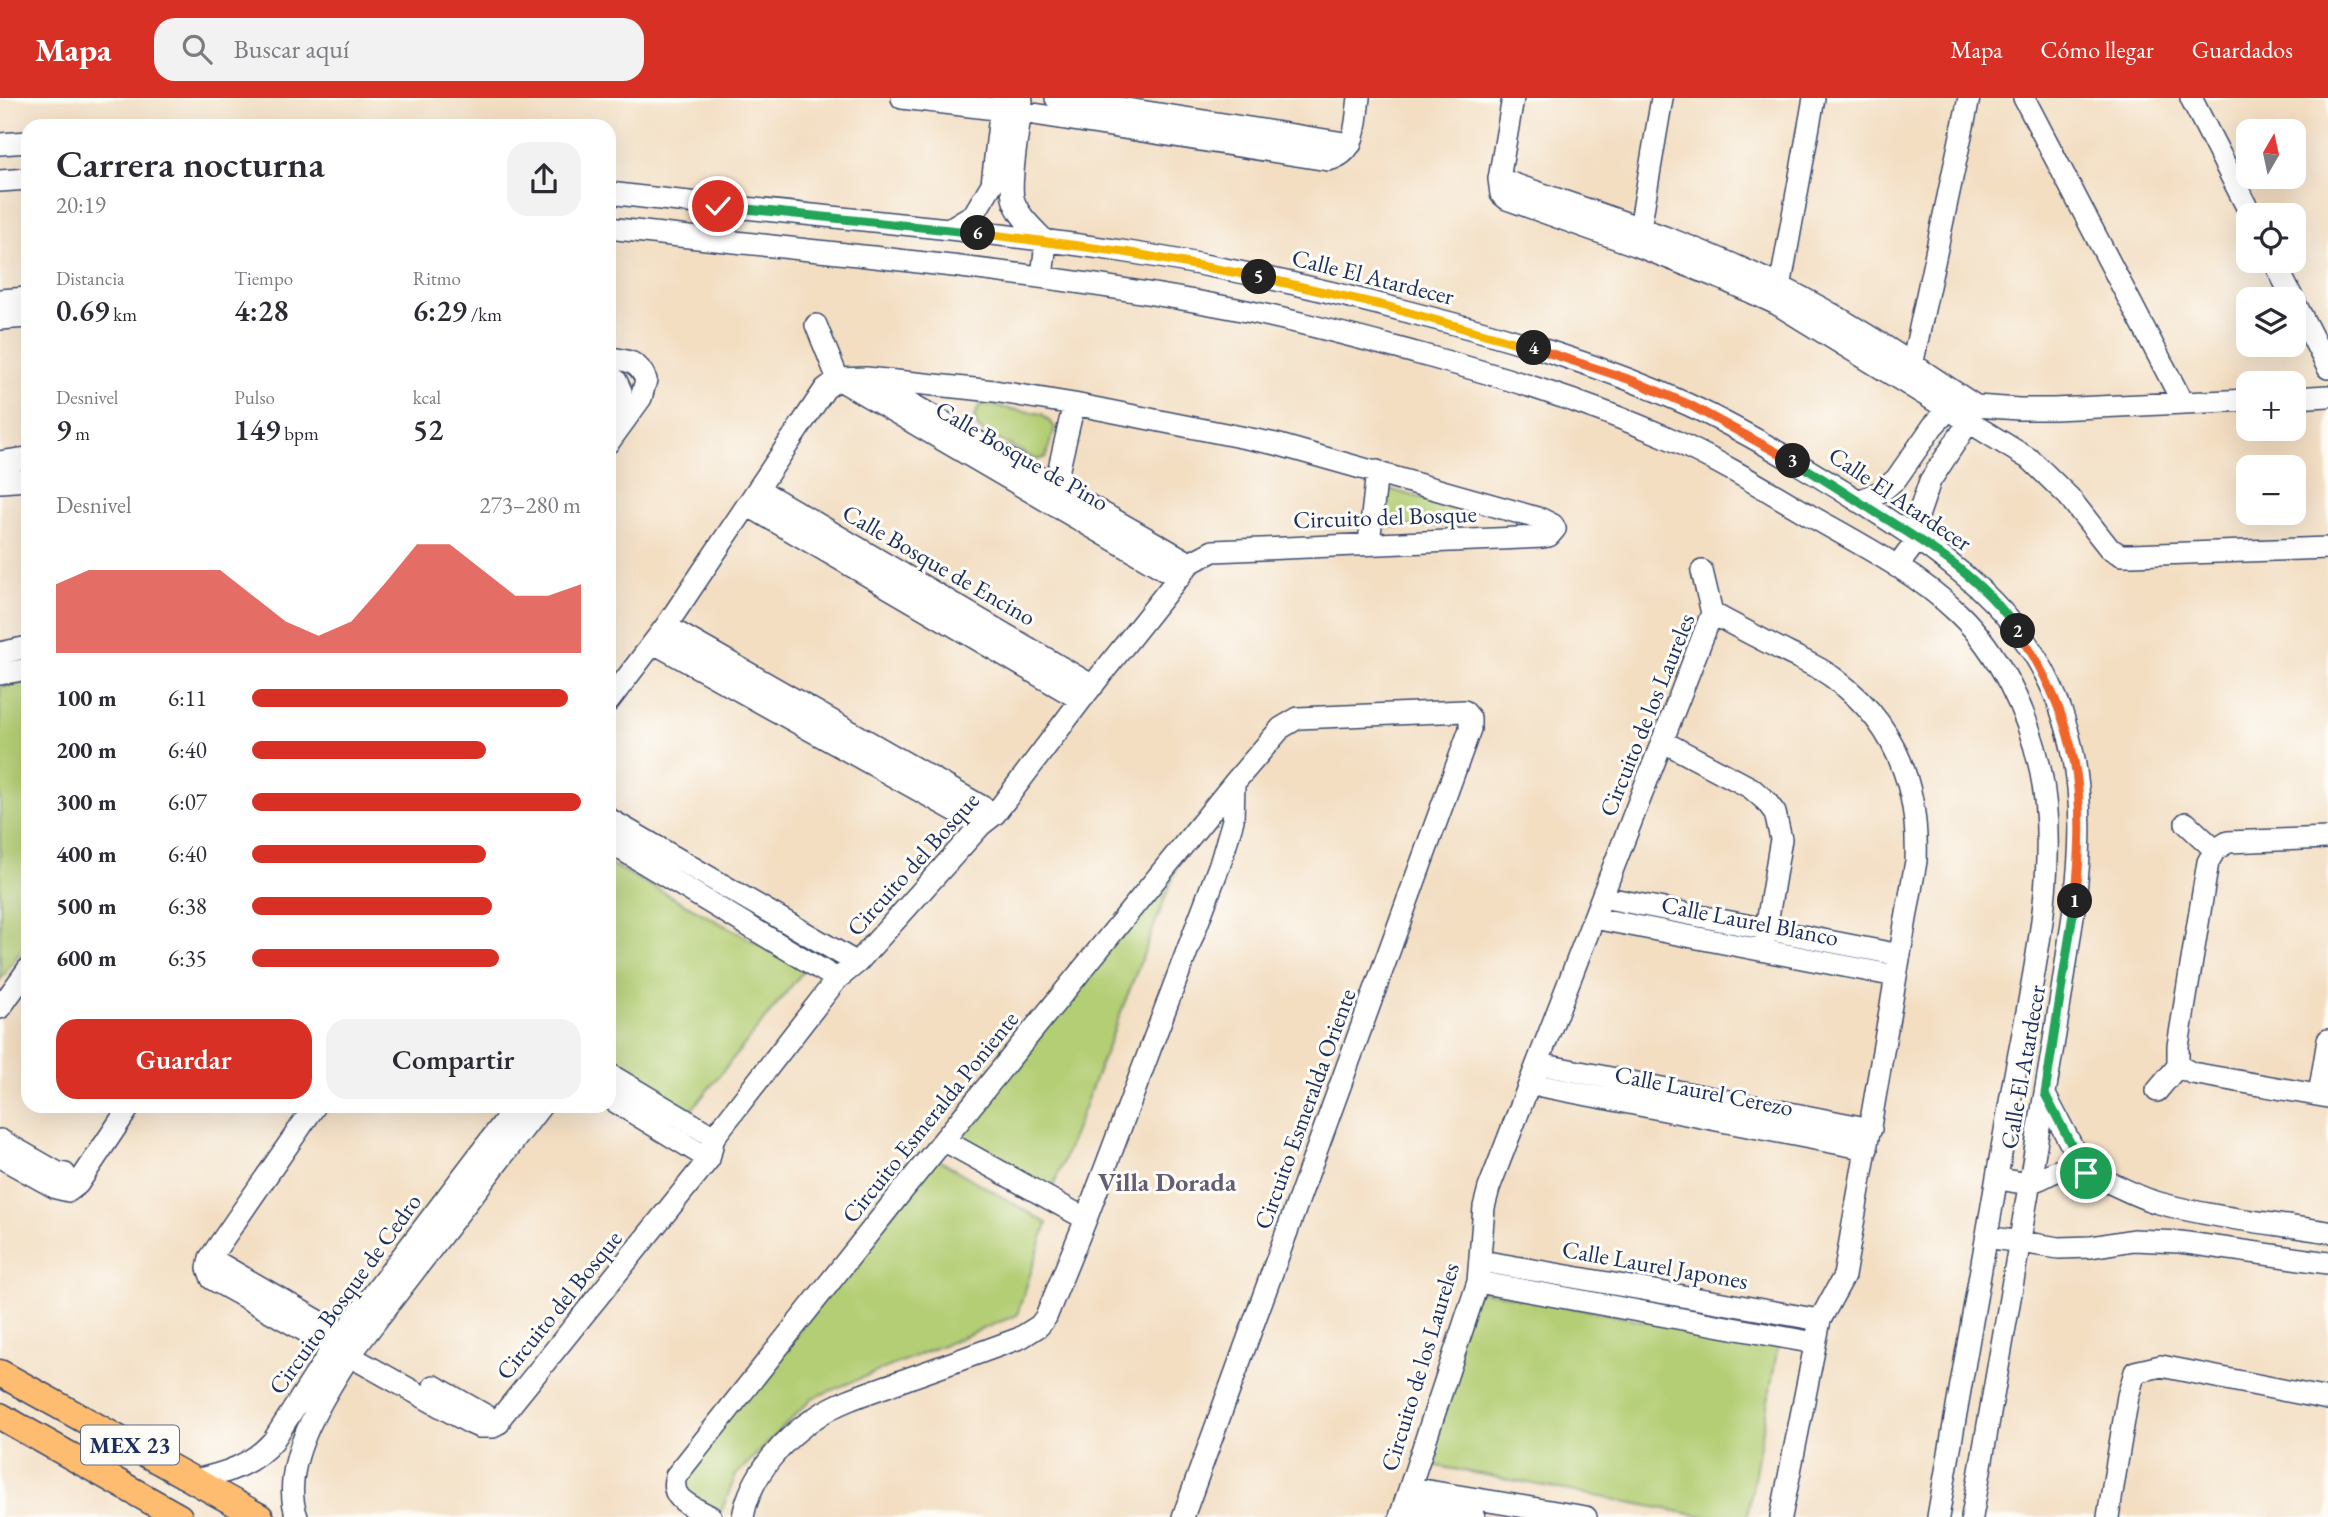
<!DOCTYPE html>
<html lang="es">
<head>
<meta charset="utf-8">
<style>
	:root { --surface:#fff; --page:#f2f2f3; --text:#2b2b33; --muted:#7c7c81; --accent:#d93025 }
	body { margin:0; font-family:"EB Garamond",serif; background:var(--page); color:var(--text); height:100vh; display:flex; flex-direction:column; font-size:26px; white-space:nowrap }
	* { box-sizing:border-box; margin:0 }
	p { font-size:23px; color:var(--muted) }
	.icon { flex:none; width:38px; height:38px; fill:none; stroke:currentColor; stroke-width:2; stroke-linecap:round; stroke-linejoin:round }
	.map { position:relative; flex:1; overflow:hidden }
	.side { position:absolute; left:21px; top:21px; width:595px; height:994px; display:flex; flex-direction:column; background:var(--surface); border-radius:21px; box-shadow:0 7px 28px #0002 }
	.side>* { flex:none }
	.needle { width:46px; rotate:9deg }
	.tools { position:absolute; left:2236px; top:21px; display:grid; gap:14px }
	.tools a { display:grid; place-items:center; width:70px; height:70px; border-radius:14px; background:var(--surface); box-shadow:0 7px 28px #0002; font-size:35px }
	.pin { position:absolute; display:grid; place-items:center; width:60px; height:60px; color:#fff; margin:-30px; border:4px solid #fff; border-radius:50%; box-shadow:0 2px 7px #0007 }
	.km { position:absolute; width:35px; height:35px; margin:-18px; border-radius:50%; background:#222; color:#fff; font-size:19px; line-height:35px; text-align:center }
	.round { display:grid; place-items:center; flex:none; width:74px; height:74px; border-radius:21px; background:var(--page) }
	.head { display:flex; align-items:center; justify-content:space-between; height:119px; padding:0 35px }
	h1 { font-size:38px; font-weight:600; line-height:52px }
	.figures { display:grid; grid-template-columns:repeat(3,1fr); gap:10px; height:119px; padding:7px 35px }
	.figures div { display:grid; align-content:center }
	.figures b { font-size:30px; font-weight:600 }
	.figures small { font-size:19px; font-weight:400 }
	.figures p { font-size:19px }
	.chart { height:196px; padding:14px 35px }
	.chart p { display:flex; justify-content:space-between }
	.chart svg { width:100%; height:126px; margin-top:7px; fill:var(--accent); opacity:.7 }
	.primary-button { display:flex; gap:14px; margin-top:auto; padding:14px 35px }
	.primary-button a { flex:1; height:80px; border-radius:21px; background:var(--accent); color:#fff; font-size:28px; font-weight:600; line-height:80px; text-align:center }
	.primary-button a+a { background:var(--page); color:var(--text) }
	ul { padding:0 35px; list-style:none; font-size:23px }
	li { display:grid; grid-template-columns:112px 84px 1fr; align-items:center; height:52px }
	li i { height:18px; border-radius:9px; background:var(--accent) }
	header { display:flex; align-items:center; gap:42px; box-sizing:border-box; height:98px; padding:0 35px; background:var(--accent); color:#fff }
	header strong { font-size:33px }
	nav { display:flex; gap:38px; margin-inline-start:auto; font-size:24px }
	.search { width:490px; height:63px; background:var(--page); display:flex; align-items:center; gap:18px; box-sizing:border-box; padding:0 24px; border-radius:21px; color:var(--muted); font-size:26px }
	.map>svg:first-child { display:block }
</style>
</head>
<body>
<header>
<strong>Mapa</strong>
<div class="search"><svg class="icon" aria-label="search" viewBox="0 0 24 24"><circle cx="10" cy="10" r="6"/><path d="M15 15l6 6"/></svg>Buscar aquí</div>
<nav><a>Mapa</a><a>Cómo llegar</a><a>Guardados</a></nav>
</header>
<div class="map">
<svg width="2328" height="1419" viewBox="0 0 2328 1419">
	<rect width="100%" height="100%" fill="#fdfcf7"/>
	<filter id="ink" filterUnits="userSpaceOnUse"><feTurbulence type="fractalNoise" baseFrequency=".0143" numOctaves="2"/><feDisplacementMap in="SourceGraphic" scale="14" xChannelSelector="R" yChannelSelector="G"/><feConvolveMatrix kernelMatrix="1 2 1 2 8 2 1 2 1" color-interpolation-filters="sRGB"/></filter>
	<filter id="wash" filterUnits="userSpaceOnUse"><feTurbulence type="fractalNoise" baseFrequency=".00686" numOctaves="4" result="noise"/><feDisplacementMap in="SourceGraphic" scale="28" xChannelSelector="R" yChannelSelector="G"/><feGaussianBlur stdDeviation="1.57" result="paint"/><feColorMatrix in="noise" values="0 0 0 0 0 0 0 0 0 0 0 0 0 0 0 0 0 1.4 0 .05"/><feComposite in="paint" operator="in"/></filter>
	<g filter="url(#wash)">
		<rect width="100%" height="100%" fill="#f3dec2"/>
		<path fill="#b4ce74" stroke="#687e69" stroke-width="2" d="M980 306 1042 316 1055 329 1046 359 1037 362 979 331 974 320Z
			M1385 390 1457 410 1463 421 1458 428 1378 429Z
			M28 584V843L0 882V588Z
			M1195 723 1052 1092 947 1032Z
			M609 765 805 871 686 1019 609 972Z
			M937 1061 1047 1125 1017 1217 812 1300 736 1377 721 1414 673 1386Z
			M1473 1191 1778 1248 1747 1419H1707L1416 1364Z"/>
	</g>
	<g filter="url(#ink)">
		<g fill="none" stroke-linecap="round" stroke-linejoin="round">
			<defs>
				<path id="minor" d="M902 0 1021 14 1328 62C1358 55 1355 26 1359 0
					M1056 0 1351 46
					M1513 0 1499 81 1501 96 1507 101 1638 148 1722 181 1777 206 2031 362 2069 399 2109 450 2121 457H2131L2328 450
					M2024 0 2183 305
					M2191 0 2251 117
					M1022 2C1020 25 1009 80 1013 100 1017 117 1035 132 1046 144L1042 179
					M0 46 28 44
					M1499 81C1593 114 1691 144 1781 189 1849 222 1912 266 1976 308
					M0 83 28 81
					M609 95C782 116 956 128 1128 154 1227 169 1327 192 1424 218 1514 241 1604 268 1689 307 1747 334 1803 368 1857 402 1959 466 2045 526 2072 651 2086 715 2079 781 2069 845 2061 901 2052 956 2042 1012 2019 1148 1996 1283 1972 1419
					M609 130C813 154 1019 170 1221 208 1286 220 1352 238 1416 255 1501 278 1583 303 1664 338 1714 360 1762 389 1809 417 1860 446 1915 474 1958 515 1999 554 2028 615 2040 670 2062 772 2029 897 2011 998 1987 1139 1962 1279 1938 1419
					M949 131 974 116 992 86 1002 0
					M1638 142 1662 0
					M2274 163 2293 201
					M1778 201 1814 0
					M0 202 28 200
					M2294 203 2328 270
					M0 221 28 219
					M816 227 838 281 1179 480
					M609 260C627 262 639 263 646 282L641 300 609 344
					M1910 277 1969 0
					M609 279 616 282 621 293 609 313
					M873 284 1190 465
					M2294 300 2328 298
					M0 364 28 360
					M0 384 28 382
					M758 391 1093 588
					M1052 400 1074 306
					M1859 403 1882 393 1896 381 1933 328 1948 312 1976 308 2019 311H2054L2249 302
					M747 407 1081 602
					M1369 445 1377 373
					M1897 469 1918 441 1917 421 1930 383 1968 325 1973 313
					M1702 473 1712 515
					M1712 515C1737 529 1763 542 1788 555 1804 563 1821 570 1835 581 1896 626 1919 689 1916 763L1844 1178 1820 1222 1781 1419
					M666 528 995 716
					M654 545 981 727
					M0 555 28 549
					M0 576 28 571
					M1662 643 1751 690 1766 703 1775 715 1781 741 1764 843
					M609 721 857 865
					M2186 725 2215 752
					M2328 740 2228 744 2215 752 2208 764 2178 948V968L2192 975 2328 999
					M609 744 837 881
					M1602 799 1900 857
					M1594 820 1896 878
					M0 910 28 871
					M1539 966 1871 1031
					M609 976 714 1039
					M1531 986 1867 1051
					M2157 993 2178 968
					M2045 997 2086 1075
					M2319 997 2328 942
					M609 1000 709 1061
					M315 1008 210 1160 208 1170 212 1181 470 1325 479 1329H493L709 1061 714 1039 837 881 857 865 981 727 995 716 1081 602 1190 465 1213 453 1543 439 1549 438 1555 431 1553 427 1541 421 1276 346 1074 306 994 293 866 280 838 281 825 291 666 528 609 603
					M0 1042 58 1075 65 1076
					M945 1043 1086 1121
					M0 1059 56 1090 69 1093 78 1086 130 1008
					M1997 1080C2006 1082 2019 1086 2029 1084 2043 1083 2052 1070 2069 1072 2100 1075 2128 1097 2159 1105 2213 1120 2272 1125 2328 1134
					M1987 1139 2059 1150 2091 1149 2133 1142 2180 1144 2328 1165
					M210 1160 341 1236
					M1481 1163 1820 1222
					M1478 1184 1815 1245
					M434 1288 499 1325
					M194 1382C224 1376 252 1367 273 1343L334 1248 516 1008
					M1410 1390 1586 1419
					M1404 1408 1474 1419
					M297 1419C278 1368 323 1299 350 1257L541 1008
					M711 1419C694 1409 668 1402 676 1378L899 1097 1234 685 1281 630 1298 620 1464 613 1470 620V631L1183 1419
					M743 1419C750 1378 784 1339 818 1318 842 1302 871 1294 898 1284 938 1270 979 1255 1020 1240L1039 1228 1046 1219 1086 1121 1221 763 1233 722 1234 685
					M1400 1419 1478 1184 1484 1109 1489 1090 1712 515
					M2108 1419 2128 1298 2135 1274 2161 1268 2328 1301"/>
				<path id="major" d="M0 1275 260 1419
					M0 1318 179 1419"/>
			</defs>
			<use href="#minor" stroke="#3b496d" stroke-width="24"/>
			<use href="#major" stroke="#3b496d" stroke-width="29"/>
			<use href="#minor" stroke="#fff" stroke-width="21"/>
			<use href="#major" stroke="#febc70" stroke-width="26"/>
		</g>
	</g>
	<g fill="none" stroke-linecap="round" stroke-linejoin="round" filter="url(#ink)">
		<defs>
			<path id="split-1" d="M2075 803 2045 996 2086 1075"/>
			<path id="split-2" d="M2018 533C2078 624 2088 696 2075 803"/>
			<path id="split-3" d="M1793 363C1821 379 1848 397 1875 414 1927 446 1984 481 2018 533"/>
			<path id="split-4" d="M1534 250 1631 282 1690 307 1793 363"/>
			<path id="split-5" d="M1259 179 1385 208 1534 250"/>
			<path id="split-6" d="M978 135 1125 154 1259 179"/>
			<path id="split-7" d="M718 108 978 135"/>
		</defs>
		<use href="#split-1" stroke="#fff" stroke-width="14"/>
		<use href="#split-2" stroke="#fff" stroke-width="14"/>
		<use href="#split-3" stroke="#fff" stroke-width="14"/>
		<use href="#split-4" stroke="#fff" stroke-width="14"/>
		<use href="#split-5" stroke="#fff" stroke-width="14"/>
		<use href="#split-6" stroke="#fff" stroke-width="14"/>
		<use href="#split-7" stroke="#fff" stroke-width="14"/>
		<use href="#split-1" stroke="#22a559" stroke-width="9"/>
		<use href="#split-2" stroke="#f0652b" stroke-width="9"/>
		<use href="#split-3" stroke="#22a559" stroke-width="9"/>
		<use href="#split-4" stroke="#f0652b" stroke-width="9"/>
		<use href="#split-5" stroke="#f5b400" stroke-width="9"/>
		<use href="#split-6" stroke="#f5b400" stroke-width="9"/>
		<use href="#split-7" stroke="#22a559" stroke-width="9"/>
	</g>
	<g text-anchor="middle" stroke-width="6" stroke-linejoin="round" paint-order="stroke">
		<rect fill="#fdfcf7" stroke="#5f6c8c" stroke-width="2" x="81" y="1327.5" width="98" height="39" rx="5"/>
		<g font-size="23" font-weight="bold" fill="#1b2f5e">
			<text x="130" y="1355">MEX 23</text>
		</g>
		<g font-size="24" fill="#1b2f5e" stroke="#fdfcf7">
			<text transform="translate(1373 179) rotate(14)" y="8">Calle El Atardecer</text>
			<text transform="translate(1022 358) rotate(30)" y="8">Calle Bosque de Pino</text>
			<text transform="translate(1900 401) rotate(34)" y="8">Calle El Atardecer</text>
			<text transform="translate(1385 419) rotate(-2)" y="8">Circuito del Bosque</text>
			<text transform="translate(939 467) rotate(30)" y="8">Calle Bosque de Encino</text>
			<text transform="translate(1647 617) rotate(-68)" y="8">Circuito de los Laureles</text>
			<text transform="translate(913 766) rotate(-48)" y="8">Circuito del Bosque</text>
			<text transform="translate(1750 823) rotate(11)" y="8">Calle Laurel Blanco</text>
			<text transform="translate(2023 969) rotate(-80)" y="8">Calle El Atardecer</text>
			<text transform="translate(1704 993) rotate(11)" y="8">Calle Laurel Cerezo</text>
			<text transform="translate(1305 1011) rotate(-70)" y="8">Circuito Esmeralda Oriente</text>
			<text transform="translate(930 1019) rotate(-51)" y="8">Circuito Esmeralda Poniente</text>
			<text transform="translate(1655 1167) rotate(10)" y="8">Calle Laurel Japones</text>
			<text transform="translate(345 1196) rotate(-54)" y="8">Circuito Bosque de Cedro</text>
			<text transform="translate(559 1207) rotate(-51)" y="8">Circuito del Bosque</text>
			<text transform="translate(1420 1269) rotate(-73)" y="8">Circuito de los Laureles</text>
		</g>
		<g font-size="26" font-weight="bold" fill="#635e75" stroke="#fdfcf7">
			<text x="1167" y="1093">Villa Dorada</text>
		</g>
	</g>
</svg>
<div class="tools">
<a><svg class="needle" viewBox="-14 -14 28 28"><path d="M0-13l5 13h-10z" fill="#e53935"/><path d="M0 13l5-13h-10z" fill="#7c7c81"/></svg></a>
<a><svg class="icon" aria-label="locate" viewBox="0 0 24 24"><circle cx="12" cy="12" r="6"/><path d="M12 2v4M12 18v4M2 12h4M18 12h4"/></svg></a>
<a><svg class="icon" aria-label="layers" viewBox="0 0 24 24"><path d="M12 4l9 5-9 5-9-5zM3 14l9 5 9-5"/></svg></a>
<a>+</a>
<a>−</a>
</div>
<div class="pin" style="left:2086px;top:1075px;background:#1e9e55"><svg class="icon" aria-label="arrive" viewBox="0 0 24 24"><path d="M6 21V4h12l-3 4 3 4H6"/></svg></div>
<div class="pin" style="left:718px;top:108px;background:#d93025"><svg class="icon" aria-label="check" viewBox="0 0 24 24"><path d="M5 12l5 5 9-10"/></svg></div>
<b class="km" style="left:2075px;top:803px">1</b>
<b class="km" style="left:2018px;top:533px">2</b>
<b class="km" style="left:1793px;top:363px">3</b>
<b class="km" style="left:1534px;top:250px">4</b>
<b class="km" style="left:1259px;top:179px">5</b>
<b class="km" style="left:978px;top:135px">6</b>
<section class="side">
<div class="head"><div><h1>Carrera nocturna</h1><p>20:19</p></div><a class="round"><svg class="icon" aria-label="share" viewBox="0 0 24 24"><path d="M12 15V3M7 8l5-5 5 5M5 13v7h14v-7"/></svg></a></div>
<div class="figures">
<div><p>Distancia</p><b>0.69<small> km</small></b></div>
<div><p>Tiempo</p><b>4:28</b></div>
<div><p>Ritmo</p><b>6:29<small> /km</small></b></div>
</div>
<div class="figures">
<div><p>Desnivel</p><b>9<small> m</small></b></div>
<div><p>Pulso</p><b>149<small> bpm</small></b></div>
<div><p>kcal</p><b>52</b></div>
</div>
<div class="chart"><p><span>Desnivel</span>273–280 m</p>
<svg viewBox="0 0 160 44" preserveAspectRatio="none"><path d="M0 44V20L10 15L20 15L30 15L40 15L50 15L60 24L70 33L80 38L90 33L100 20L110 6L120 6L130 15L140 24L150 24L160 20V44z"/></svg>
</div>
<ul>
<li><b>100 m</b>6:11<i style="width:96%"></i></li>
<li><b>200 m</b>6:40<i style="width:71%"></i></li>
<li><b>300 m</b>6:07<i style="width:100%"></i></li>
<li><b>400 m</b>6:40<i style="width:71%"></i></li>
<li><b>500 m</b>6:38<i style="width:73%"></i></li>
<li><b>600 m</b>6:35<i style="width:75%"></i></li>
</ul>
<div class="primary-button"><a>Guardar</a><a>Compartir</a></div>
</section>
</div>
</body>
</html>
